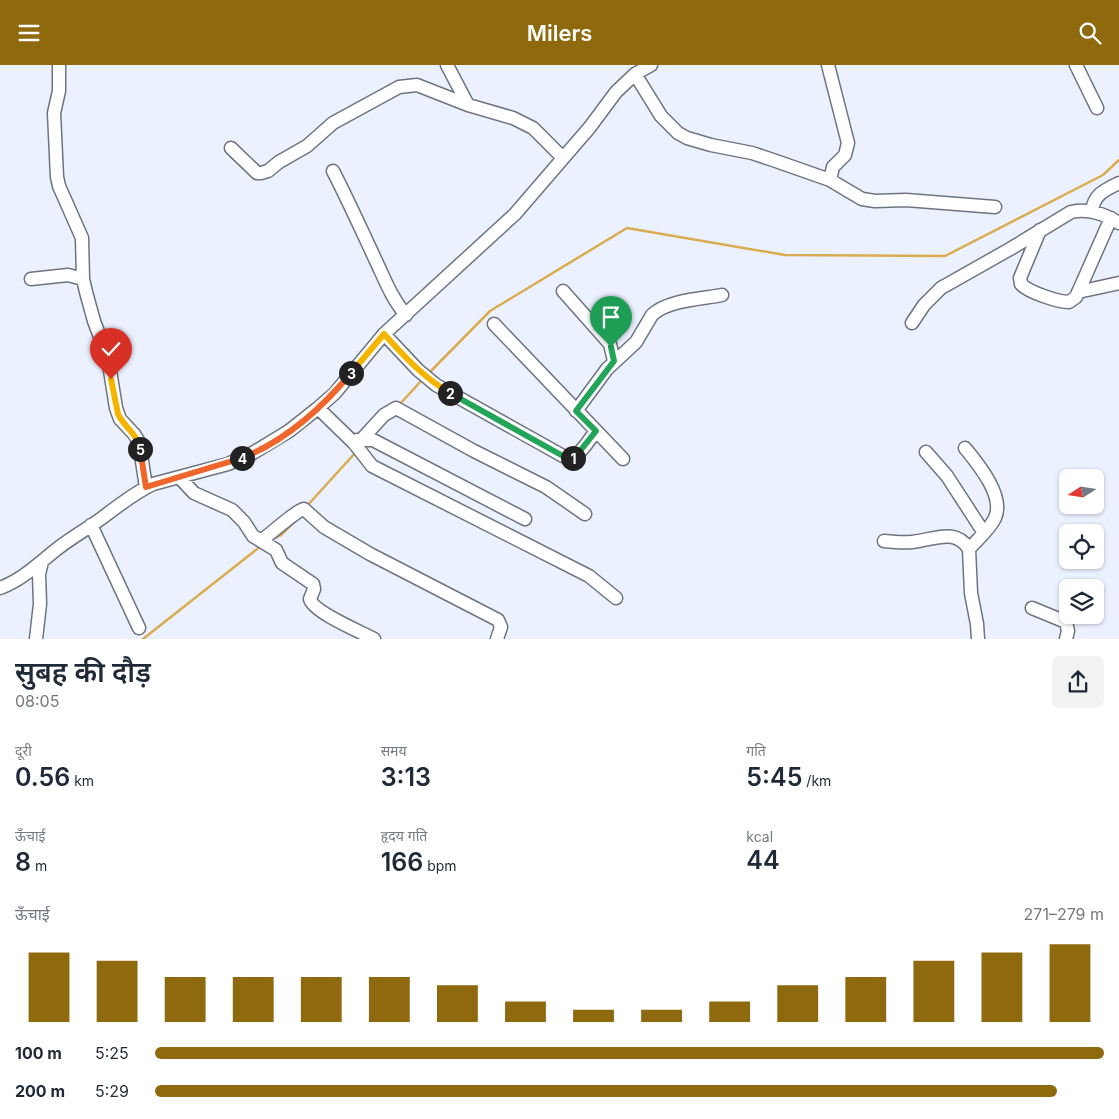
<!DOCTYPE html>
<html lang="hi">
<head>
<meta charset="utf-8">
<style>
	:root { --surface:#fff; --page:#f2f2f3; --text:#1f2937; --muted:#747a83; --accent:#8f690d }
	body { margin:0; font-family:Inter,"Noto Sans Devanagari",sans-serif; background:var(--page); color:var(--text); height:100vh; display:flex; flex-direction:column; font-size:19px; white-space:nowrap }
	* { box-sizing:border-box; margin:0 }
	p { font-size:16px; color:var(--muted) }
	.icon { flex:none; width:28px; height:28px; fill:none; stroke:currentColor; stroke-width:2; stroke-linecap:round; stroke-linejoin:round }
	.map { position:relative; height:574px; overflow:hidden }
	.details { display:flex; flex-direction:column; background:var(--surface); flex:1 }
	.details>* { flex:none }
	.needle { width:32px; rotate:258deg }
	.tools { position:absolute; left:1059px; top:404px; display:grid; gap:10px }
	.tools a { display:grid; place-items:center; width:45px; height:45px; border-radius:8px; background:var(--surface); box-shadow:0 1px 4px #0004; font-size:25px }
	.pin { position:absolute; display:grid; place-items:center; width:42px; height:42px; color:#fff; margin:-51px -21px; border-radius:50% 50% 50% 0; rotate:-45deg; box-shadow:0 0 5px #0007 }
	.pin .icon { rotate:45deg }
	.km { position:absolute; width:25px; height:25px; margin:-12px; border-radius:50%; background:#222; color:#fff; font-size:14px; line-height:25px; text-align:center }
	.round { display:grid; place-items:center; flex:none; width:52px; height:52px; border-radius:8px; background:var(--page) }
	.headline { display:flex; align-items:center; justify-content:space-between; height:85px; padding:0 15px }
	h1 { font-size:28px; font-weight:600; line-height:38px }
	.metrics { display:grid; grid-template-columns:repeat(3,1fr); gap:8px; height:85px; padding:5px 15px }
	.metrics div { display:grid; align-content:center }
	.metrics b { font-size:25px; font-weight:600 }
	.metrics small { font-size:14px; font-weight:400 }
	.metrics p { font-size:14px }
	.chart { height:140px; padding:10px 15px }
	.chart p { display:flex; justify-content:space-between }
	.chart svg { width:100%; height:90px; margin-top:5px; stroke:var(--accent); stroke-width:6 }
	ul { padding:0 15px; list-style:none; font-size:16px }
	li { display:grid; grid-template-columns:80px 60px 1fr; align-items:center; height:38px }
	li i { height:12px; border-radius:6px; background:var(--accent) }
	header { display:flex; justify-content:space-between; align-items:center; height:65px; padding:0 15px; background:var(--accent); color:#fff; font-size:22px; font-weight:600 }
	.map>svg:first-child { display:block }
</style>
</head>
<body>
<header><svg class="icon" aria-label="menu" viewBox="0 0 24 24"><path d="M4 6h16M4 12h16M4 18h16"/></svg>Milers<svg class="icon" aria-label="search" viewBox="0 0 24 24"><circle cx="10" cy="10" r="6"/><path d="M15 15l6 6"/></svg></header>
<div class="map">
<svg width="1119" height="574" viewBox="0 0 1119 574">
	<rect width="100%" height="100%" fill="#ecf1ff"/>
	<g fill="none" stroke-linecap="round" stroke-linejoin="round">
		<path stroke="#daac50" stroke-width="2.5" d="M428 309 490 246 627 163 785 190 945 191 1103 110 1119 95
			M399 340 422 315
			M306 442 356 387
			M272 474 281 470 297 454
			M143 574 261 481"/>
		<defs>
			<path id="minor" d="M59 0V26L54 48 57 112 59 121 82 173 83 214 86 227 94 256 108 293 116 343 120 354 134 369 139 377 146 422
				M447 0 468 40
				M828 0 848 78 845 90 833 102 830 115
				M1076 0 1097 43
				M635 9 661 51 678 68 687 73 711 80 752 88 773 95 830 115 862 134 875 136 906 135 995 142
				M231 83 257 108H261L268 106 279 97 307 81 333 58 399 22 417 20 468 40 513 53 533 63 563 93
				M333 106C348 135 362 166 376 196 385 215 392 234 406 250
				M1092 146C1094 129 1105 125 1119 118
				M1040 165 1020 213 1021 219C1028 227 1058 237 1069 237L1076 232 1111 153
				M31 214 68 210 83 214
				M563 226 610 279 614 296
				M1078 227 1119 218
				M912 258 924 240 941 223 1010 184 1071 147C1089 143 1104 149 1119 158
				M494 259 623 394
				M384 269 418 305 436 320 563 391C578 397 587 377 596 366
				M318 343 354 378 372 401 589 511 616 533
				M576 346 607 304 636 277 652 250C667 235 702 234 722 230
				M357 375H373L525 454
				M361 375 384 350 396 343 474 386 546 422 585 449
				M965 383C978 399 1005 431 995 453 989 465 977 475 969 484
				M926 387 947 411 984 468
				M179 412 194 428 232 445 244 457 253 471 276 485 282 498 313 519 314 524 310 534C313 547 361 567 374 574
				M91 460 139 563
				M261 476C269 470 297 445 304 444L324 462 370 489 498 555 501 562 497 574
				M884 476C893 477 903 478 912 477 933 475 955 462 969 484L971 528 977 559 978 574
				M0 523C22 515 39 498 57 484 71 473 87 464 102 453 118 441 134 428 153 419L228 399 251 389 289 366 318 343 335 328 384 269 515 149 590 62 616 27 635 9 651 0
				M1032 543 1066 557 1068 566 1066 574
				M36 574 40 539 39 509 42 497"/>
		</defs>
		<use href="#minor" stroke="#6e747f" stroke-width="15"/>
		<use href="#minor" stroke="#fff" stroke-width="12"/>
	</g>
	<g fill="none" stroke-linecap="round" stroke-linejoin="round">
		<defs>
			<path id="split-1" d="M573 393 576 391 596 366 576 346 614 296 611 282"/>
			<path id="split-2" d="M450 328 563 391 568 393H573"/>
			<path id="split-3" d="M351 308 384 269C405 292 424 313 450 328"/>
			<path id="split-4" d="M242 393C285 376 322 343 351 308"/>
			<path id="split-5" d="M140 384 146 422 242 393"/>
			<path id="split-6" d="M111 314 118 349C124 362 137 368 140 384"/>
		</defs>
		<use href="#split-1" stroke="#fff" stroke-width="10"/>
		<use href="#split-2" stroke="#fff" stroke-width="10"/>
		<use href="#split-3" stroke="#fff" stroke-width="10"/>
		<use href="#split-4" stroke="#fff" stroke-width="10"/>
		<use href="#split-5" stroke="#fff" stroke-width="10"/>
		<use href="#split-6" stroke="#fff" stroke-width="10"/>
		<use href="#split-1" stroke="#22a559" stroke-width="6"/>
		<use href="#split-2" stroke="#22a559" stroke-width="6"/>
		<use href="#split-3" stroke="#f5b400" stroke-width="6"/>
		<use href="#split-4" stroke="#f0652b" stroke-width="6"/>
		<use href="#split-5" stroke="#f0652b" stroke-width="6"/>
		<use href="#split-6" stroke="#f5b400" stroke-width="6"/>
	</g>
</svg>
<div class="tools">
<a><svg class="needle" viewBox="-14 -14 28 28"><path d="M0-13l5 13h-10z" fill="#e53935"/><path d="M0 13l5-13h-10z" fill="#747a83"/></svg></a>
<a><svg class="icon" aria-label="locate" viewBox="0 0 24 24"><circle cx="12" cy="12" r="6"/><path d="M12 2v4M12 18v4M2 12h4M18 12h4"/></svg></a>
<a><svg class="icon" aria-label="layers" viewBox="0 0 24 24"><path d="M12 4l9 5-9 5-9-5zM3 14l9 5 9-5"/></svg></a>
</div>
<div class="pin" style="left:611px;top:282px;background:#1e9e55"><svg class="icon" aria-label="arrive" viewBox="0 0 24 24"><path d="M6 21V4h12l-3 4 3 4H6"/></svg></div>
<div class="pin" style="left:111px;top:314px;background:#d93025"><svg class="icon" aria-label="check" viewBox="0 0 24 24"><path d="M5 12l5 5 9-10"/></svg></div>
<b class="km" style="left:573px;top:393px">1</b>
<b class="km" style="left:450px;top:328px">2</b>
<b class="km" style="left:351px;top:308px">3</b>
<b class="km" style="left:242px;top:393px">4</b>
<b class="km" style="left:140px;top:384px">5</b>
</div>
<section class="details">
<div class="headline"><div><h1>सुबह की दौड़</h1><p>08:05</p></div><a class="round"><svg class="icon" aria-label="share" viewBox="0 0 24 24"><path d="M12 15V3M7 8l5-5 5 5M5 13v7h14v-7"/></svg></a></div>
<div class="metrics">
<div><p>दूरी</p><b>0.56<small> km</small></b></div>
<div><p>समय</p><b>3:13</b></div>
<div><p>गति</p><b>5:45<small> /km</small></b></div>
</div>
<div class="metrics">
<div><p>ऊँचाई</p><b>8<small> m</small></b></div>
<div><p>हृदय गति</p><b>166<small> bpm</small></b></div>
<div><p>kcal</p><b>44</b></div>
</div>
<div class="chart"><p><span>ऊँचाई</span>271–279 m</p>
<svg viewBox="0 0 160 44" preserveAspectRatio="none"><path d="M5 44V10M15 44V14M25 44V22M35 44V22M45 44V22M55 44V22M65 44V26M75 44V34M85 44V38M95 44V38M105 44V34M115 44V26M125 44V22M135 44V14M145 44V10M155 44V6"/></svg>
</div>
<ul>
<li><b>100 m</b>5:25<i style="width:100%"></i></li>
<li><b>200 m</b>5:29<i style="width:95%"></i></li>
</ul>
</section>
</body>
</html>
